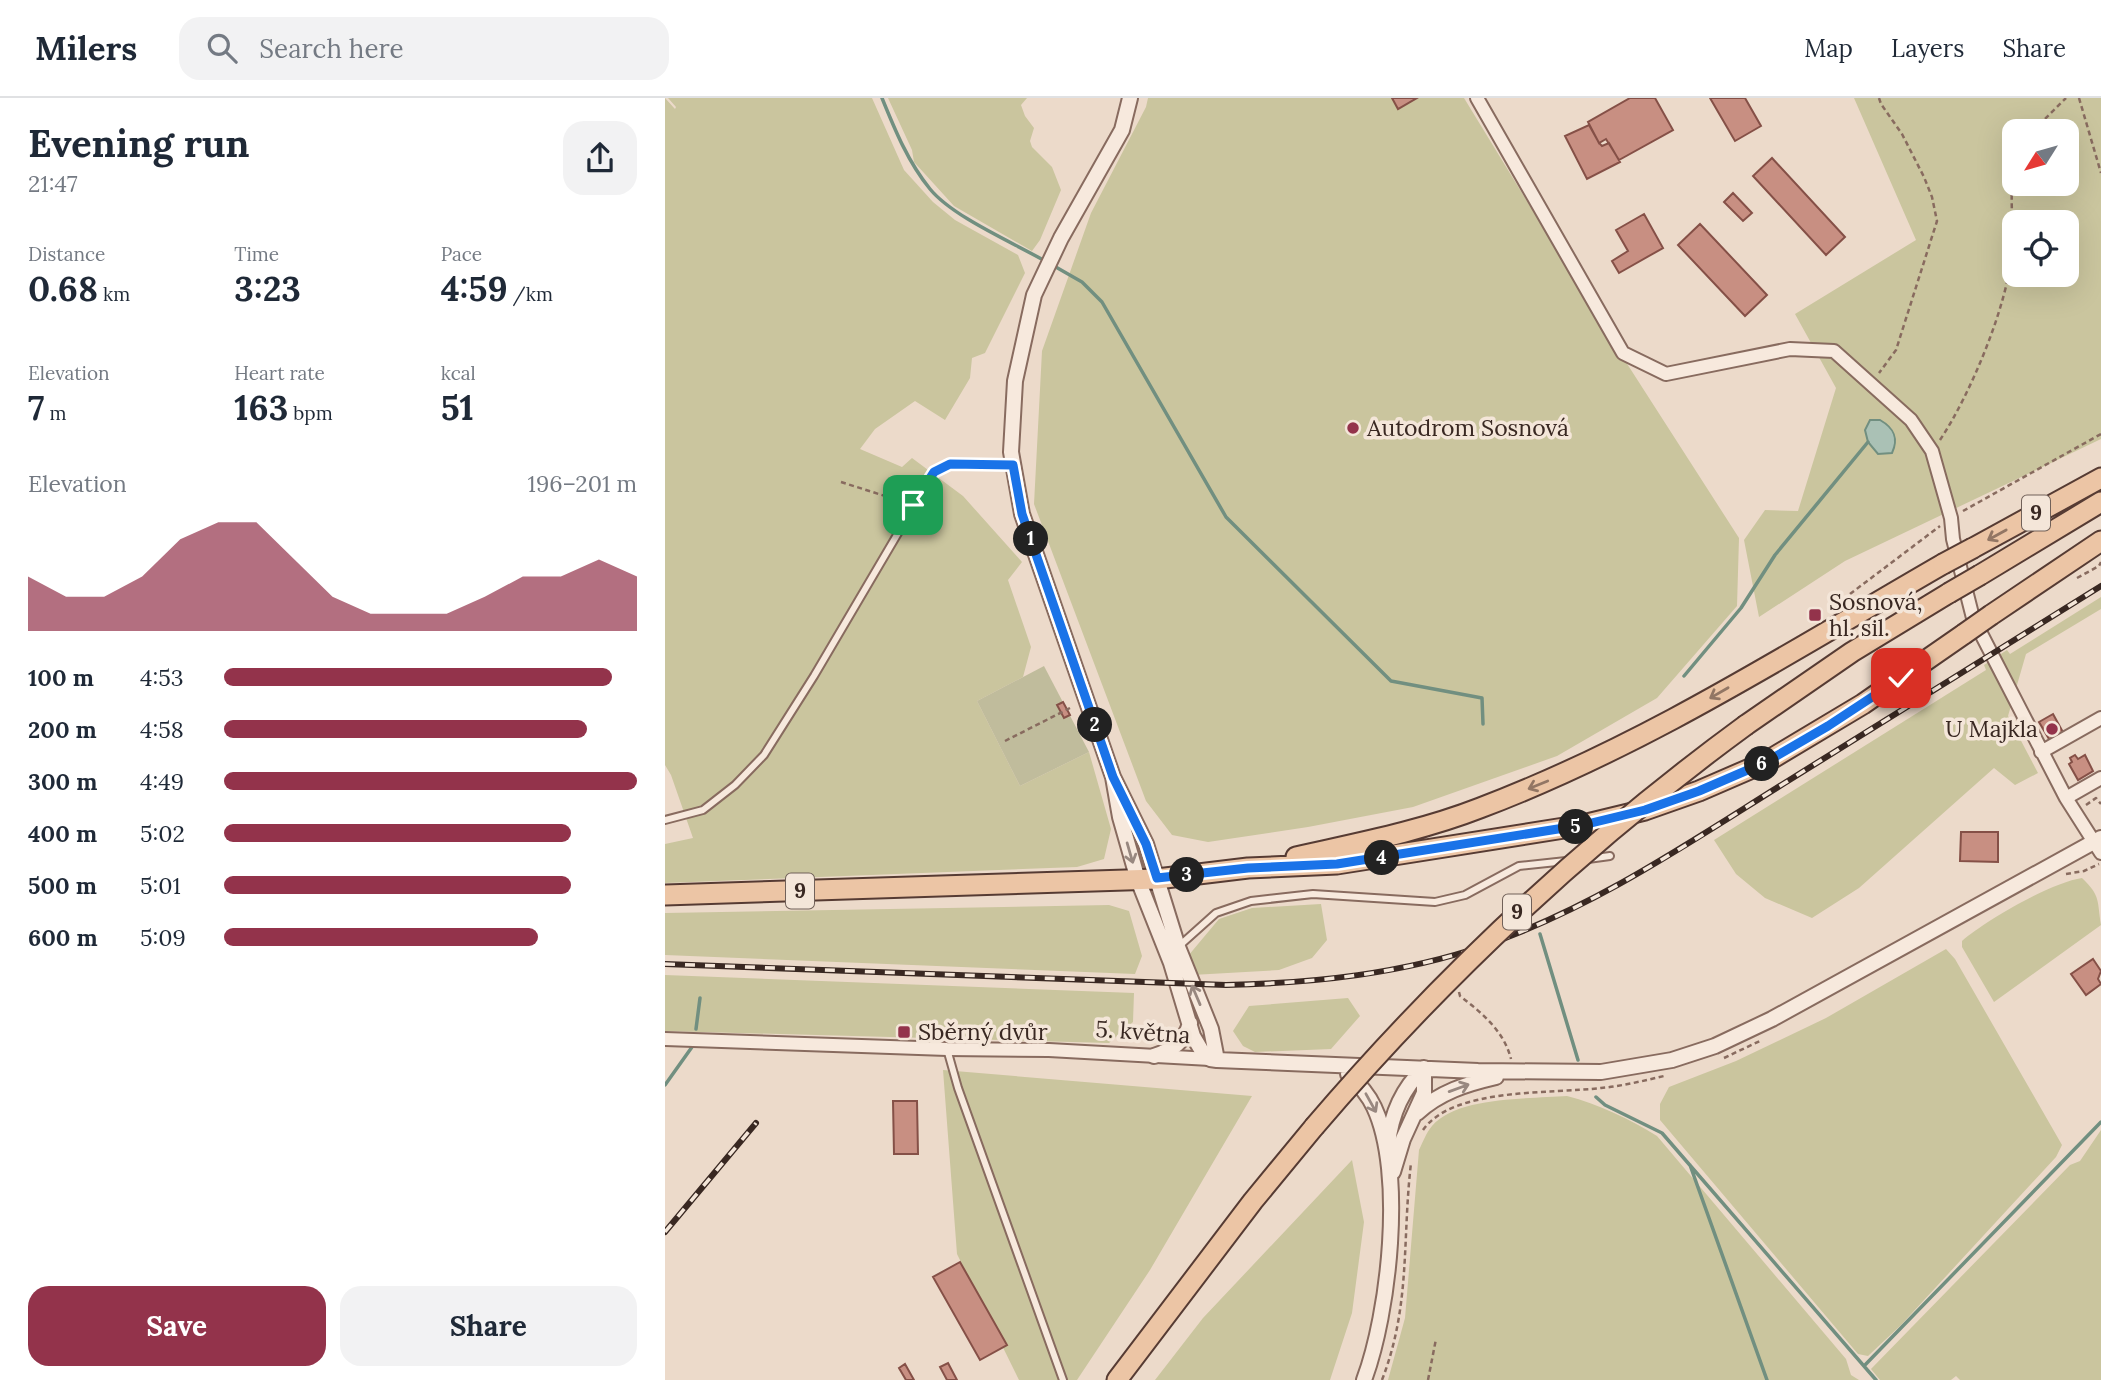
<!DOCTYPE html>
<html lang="en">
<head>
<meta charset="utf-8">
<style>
	:root { --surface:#fff; --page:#f2f2f3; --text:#1f2937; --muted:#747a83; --line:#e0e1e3; --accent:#93334b }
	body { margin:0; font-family:Lora,serif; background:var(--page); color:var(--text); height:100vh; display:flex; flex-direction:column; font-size:26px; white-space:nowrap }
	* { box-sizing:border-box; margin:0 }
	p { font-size:23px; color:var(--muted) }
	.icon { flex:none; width:38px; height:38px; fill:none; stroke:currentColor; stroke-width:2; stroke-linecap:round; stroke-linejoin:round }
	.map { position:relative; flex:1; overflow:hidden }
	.details { display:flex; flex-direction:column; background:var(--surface); width:665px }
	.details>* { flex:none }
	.needle { width:46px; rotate:233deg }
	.buttons { position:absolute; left:1337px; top:21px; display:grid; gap:14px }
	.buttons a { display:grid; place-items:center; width:77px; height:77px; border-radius:14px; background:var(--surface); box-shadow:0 7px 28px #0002; font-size:35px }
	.pin { position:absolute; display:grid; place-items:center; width:60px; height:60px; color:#fff; margin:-30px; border-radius:14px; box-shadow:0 4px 10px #0006 }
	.km { position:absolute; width:35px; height:35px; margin:-18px; border-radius:50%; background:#222; color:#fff; font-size:19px; line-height:35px; text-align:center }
	.round { display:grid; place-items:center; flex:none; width:74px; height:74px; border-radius:21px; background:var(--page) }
	.headline { display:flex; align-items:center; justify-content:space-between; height:119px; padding:0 28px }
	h1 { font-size:38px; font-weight:800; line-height:52px }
	.figures { display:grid; grid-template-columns:repeat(3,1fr); gap:10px; height:119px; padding:7px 28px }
	.figures div { display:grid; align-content:center }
	.figures b { font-size:35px; font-weight:800 }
	.figures small { font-size:19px; font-weight:400 }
	.figures p { font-size:19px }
	.chart { height:196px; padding:14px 28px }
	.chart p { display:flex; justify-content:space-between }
	.chart svg { width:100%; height:126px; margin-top:7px; fill:var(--accent); opacity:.7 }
	.primary-button { display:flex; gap:14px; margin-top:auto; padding:14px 28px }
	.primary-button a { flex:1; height:80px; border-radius:21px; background:var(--accent); color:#fff; font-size:28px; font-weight:800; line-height:80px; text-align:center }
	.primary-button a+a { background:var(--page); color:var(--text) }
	ul { padding:0 28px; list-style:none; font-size:23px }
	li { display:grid; grid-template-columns:112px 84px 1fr; align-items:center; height:52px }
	li i { height:18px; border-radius:9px; background:var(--accent) }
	header { display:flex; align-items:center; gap:42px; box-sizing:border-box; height:98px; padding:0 35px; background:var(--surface); border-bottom:2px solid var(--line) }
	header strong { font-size:33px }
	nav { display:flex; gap:38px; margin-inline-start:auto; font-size:24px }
	.search { width:490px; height:63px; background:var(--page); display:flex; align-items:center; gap:18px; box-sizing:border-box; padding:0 24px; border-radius:21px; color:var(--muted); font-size:26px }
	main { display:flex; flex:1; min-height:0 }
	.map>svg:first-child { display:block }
</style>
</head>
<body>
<header>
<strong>Milers</strong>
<div class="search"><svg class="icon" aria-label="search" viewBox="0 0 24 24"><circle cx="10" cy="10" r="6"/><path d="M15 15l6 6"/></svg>Search here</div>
<nav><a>Map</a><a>Layers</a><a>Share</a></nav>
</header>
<main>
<section class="details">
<div class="headline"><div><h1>Evening run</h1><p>21:47</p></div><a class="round"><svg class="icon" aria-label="share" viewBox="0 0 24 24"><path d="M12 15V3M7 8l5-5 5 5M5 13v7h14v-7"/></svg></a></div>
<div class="figures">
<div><p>Distance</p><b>0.68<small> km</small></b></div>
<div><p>Time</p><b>3:23</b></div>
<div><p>Pace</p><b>4:59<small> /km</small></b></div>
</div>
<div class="figures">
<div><p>Elevation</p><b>7<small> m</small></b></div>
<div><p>Heart rate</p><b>163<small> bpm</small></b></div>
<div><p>kcal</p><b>51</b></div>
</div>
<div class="chart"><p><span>Elevation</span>196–201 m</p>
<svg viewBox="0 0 160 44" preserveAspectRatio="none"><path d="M0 44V25L10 32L20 32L30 25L40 12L50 6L60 6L70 19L80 32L90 38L100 38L110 38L120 32L130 25L140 25L150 19L160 25V44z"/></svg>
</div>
<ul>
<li><b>100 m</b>4:53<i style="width:94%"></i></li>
<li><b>200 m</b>4:58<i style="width:88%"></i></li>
<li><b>300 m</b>4:49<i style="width:100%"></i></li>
<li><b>400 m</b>5:02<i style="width:84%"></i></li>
<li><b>500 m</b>5:01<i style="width:84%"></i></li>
<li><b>600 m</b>5:09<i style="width:76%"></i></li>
</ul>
<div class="primary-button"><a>Save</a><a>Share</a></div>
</section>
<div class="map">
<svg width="1436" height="1282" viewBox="0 0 1436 1282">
	<rect width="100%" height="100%" fill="#ecdaca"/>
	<path fill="#cac59e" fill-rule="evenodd" d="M0 0 10 11 11 9 3 0H207L239 72 268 104 290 122 353 157 360 175 320 255 307 260 305 280 280 322 250 303 210 331 195 351 237 369 247 360 298 398 357 464 343 482 366 549 358 579 312 603 355 688 424 654 446 731 439 761 412 769 0 785V746L28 740 6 677 0 667Z
		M223 0H362L356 7 360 18 369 30 365 43 367 49 387 69 396 92 375 142 367 153 289 108 249 64 247 52Z
		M483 0H799L950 247 1074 440 1072 508 992 600 892 658 748 709 643 729 543 744 507 737 481 703 369 406 377 253 426 115 481 9Z
		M1189 0H1436V341L1180 463 1094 519 1079 442 1100 412 1133 413 1171 290 1130 216 1251 142ZM1349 33H1402V86H1349ZM1349 124H1402V177H1349Z
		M1436 499V511L1361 556 1343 618 1373 675 1350 687 1329 670 1194 790 1147 820 1100 800 1071 776 1049 742 1321 572 1319 567 1342 552 1345 556Z
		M1417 780C1436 798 1432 803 1436 827L1329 904 1297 849V843C1320 823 1387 784 1417 780Z
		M656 806 662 842 647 860 614 872 527 877 523 858 554 821 587 810Z
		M444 807 464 813 477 858 470 876 0 857V815Z
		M1281 851 1290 861 1397 1047 1391 1059 1236 1227 1203 1258 1193 1256 995 1022V1006L1004 989 1071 963 1161 920Z
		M0 877 469 895 468 924 444 945 0 933Z
		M683 900 695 918 666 951 590 954 578 948 568 933 584 908Z
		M278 972 587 998 485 1172 412 1282H354L292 1156Z
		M902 998C933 1006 965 1021 992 1038L1181 1261 1186 1277 1194 1282H723L740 1220 754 1052C758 1044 761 1035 767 1028 792 998 865 1001 902 998Z
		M1436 1032V1282H1295L1291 1278 1286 1282H1215L1206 1271 1405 1067 1415 1063Z
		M687 1062 699 1124 687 1215 665 1282H490L538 1220Z"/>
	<path fill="#c0bc9c" d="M379 568 424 654 355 688 312 603Z"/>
	<path fill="#aac1b5" stroke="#718f80" stroke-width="2" d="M1205 322H1215C1229 330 1234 340 1227 355L1213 356 1203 344 1200 332Z"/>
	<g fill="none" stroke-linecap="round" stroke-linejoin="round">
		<path stroke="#718f80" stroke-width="3.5" d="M217 0C230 32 243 64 265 91 288 119 347 144 380 163
			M389 168 417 184 437 204 561 419 726 583 817 600 818 626
			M1019 578 1076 510 1110 457 1203 344
			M875 836 913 962
			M31 931 35 900
			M0 987 27 949
			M931 999 940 1007 997 1035 1211 1282
			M1025 1067 1102 1282
			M1199 1268 1436 1024"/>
	</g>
	<path fill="#c88f82" stroke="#855047" stroke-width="2" d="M727 0H752L733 11Z
		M965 0H990L1008 32 954 62 941 41 934 45 923 24Z
		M1045 0H1080L1096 28 1070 43Z
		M924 27 934 45 937 48 944 45 955 64 922 81 900 38Z
		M1107 60 1180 139 1161 157 1088 78Z
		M1068 95 1087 115 1078 123 1059 104Z
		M979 116 998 150 954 175 947 163 963 153 951 132Z
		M1035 126 1102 197 1080 218 1013 147Z
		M398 604 405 617 399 620 392 607Z
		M1388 616 1400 638 1387 646 1374 624Z
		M1410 657 1413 661 1420 657 1428 673 1413 682 1404 666 1407 664 1405 660Z
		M1296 734H1333V764L1295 763Z
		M1428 861 1436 873 1433 881 1436 886 1421 897 1406 876Z
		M228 1003H252L253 1056H229Z
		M295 1164 342 1247 315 1262 268 1179Z
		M283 1265 292 1282H282L275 1269Z
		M240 1266 249 1282H241L234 1270Z"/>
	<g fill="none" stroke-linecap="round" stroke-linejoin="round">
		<defs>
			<path id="service" d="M0 722 38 712 70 687 99 657 149 578 269 374 285 366 348 367
				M923 761 945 758
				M513 849 551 815 586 803 648 796 770 804 800 797 854 768 901 763
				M282 951 293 990 398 1282"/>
			<path id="minor" d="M812 0 958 255 1001 276 1125 251 1169 253 1246 322 1267 353 1286 420 1288 441 1308 520 1401 700 1436 755
				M1376 654 1436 620
				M1401 700 1436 680
				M0 941 282 951 384 952 545 961"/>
			<path id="tertiary" d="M465 0 457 32 396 140 369 197 350 283 346 354 357 416 448 679 481 746 513 849 546 931 552 962
				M448 679 455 719 473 782 506 865 528 938 538 955 545 961 552 962 813 973 936 974 1007 962 1050 948 1107 921 1436 740
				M489 958C507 952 520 944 525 925
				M683 976C694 986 703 996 709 1009 740 1075 724 1215 699 1282
				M752 1015C775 994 801 986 831 979
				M723 1046C726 1017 738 990 759 970
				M728 1074 738 1041 759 995V970"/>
			<path id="primary" d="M1308 450 1436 380
				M1315 477 1436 404
				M1326 517 1436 443
				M1081 627 1187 554 1284 495
				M631 759C693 745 756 733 815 710 979 648 1127 553 1278 466
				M0 797 492 781 583 770 672 766 918 727 980 712 1034 693 1101 664 1198 606 1299 536
				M452 1282 588 1103 649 1029"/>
		</defs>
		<use href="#service" stroke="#886b5f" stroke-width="10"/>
		<use href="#minor" stroke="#886b5f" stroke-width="16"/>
		<use href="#tertiary" stroke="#886b5f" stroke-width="18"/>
		<use href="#primary" stroke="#563b33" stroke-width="23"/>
		<path stroke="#886b5f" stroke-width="2.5" stroke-dasharray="5 3.5" stroke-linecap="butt" d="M1214 0 1216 6 1237 36 1259 79 1267 99 1272 123 1231 252 1214 275
			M1414 0 1436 75
			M1368 33 1401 0
			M1275 342C1305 297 1343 207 1347 153 1349 127 1344 98 1349 73
			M176 384 242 405
			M1298 413 1436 336
			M1412 480 1434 468 1436 464
			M1185 496 1275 428
			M340 643 405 610
			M1421 707 1431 700 1436 706
			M1401 776 1419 773 1434 766
			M794 894 795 898C817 915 839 933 846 961
			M1059 960 1097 942
			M758 1032C788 989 887 996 936 990 957 988 978 983 999 978
			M717 1282C746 1207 737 1141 746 1065
			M763 1282 771 1241"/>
		<use href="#service" stroke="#f7e9dd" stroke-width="6"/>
		<use href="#minor" stroke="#f7e9dd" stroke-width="12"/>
		<use href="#tertiary" stroke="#f7e9dd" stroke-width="14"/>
		<use href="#primary" stroke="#ecc5a5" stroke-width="19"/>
		<defs>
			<path id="rail" d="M0 866 561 887C649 885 737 876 821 847 928 810 1022 746 1118 686 1224 620 1330 554 1436 488
				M0 1134 91 1025"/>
		</defs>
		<use href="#rail" stroke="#392822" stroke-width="6"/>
		<use href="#rail" stroke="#f4e6d9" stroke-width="3.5" stroke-dasharray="10" stroke-linecap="butt"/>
		<defs>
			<path id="primary-bridge" d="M1278 466 1308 450
				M1284 495 1315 477
				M1299 536 1326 517
				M649 1029C778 878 921 744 1081 627"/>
		</defs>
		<use href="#primary-bridge" stroke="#563b33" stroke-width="23" stroke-linecap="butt"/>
		<use href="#primary-bridge" stroke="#ecc5a5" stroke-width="19"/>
	</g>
	<defs><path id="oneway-shaft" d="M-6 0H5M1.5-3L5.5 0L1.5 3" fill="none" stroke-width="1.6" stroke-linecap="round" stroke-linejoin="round" transform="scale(1.75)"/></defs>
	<g stroke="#927664">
		<use href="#oneway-shaft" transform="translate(1332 437) rotate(151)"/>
		<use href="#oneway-shaft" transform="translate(1054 595) rotate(150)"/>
		<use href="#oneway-shaft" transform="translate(873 687) rotate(158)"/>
	</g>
	<g stroke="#988880">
		<use href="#oneway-shaft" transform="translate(465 755) rotate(74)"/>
		<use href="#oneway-shaft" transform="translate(531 897) rotate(-113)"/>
		<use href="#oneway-shaft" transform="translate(794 990) rotate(-20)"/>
		<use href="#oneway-shaft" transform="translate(706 1005) rotate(61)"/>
	</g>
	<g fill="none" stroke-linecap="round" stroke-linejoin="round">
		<defs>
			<path id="route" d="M248 407 269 374 285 366 348 367 357 416 448 679 481 746 492 780 583 770 672 766 918 727 980 712 1034 693 1101 664 1163 628 1236 580"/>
		</defs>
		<use href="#route" stroke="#fff" stroke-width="14"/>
		<use href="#route" stroke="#1a73e8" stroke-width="9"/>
	</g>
	<g fill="#93334b" stroke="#f4e6d9" stroke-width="2.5">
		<circle cx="688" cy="330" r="7"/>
		<rect x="1143" y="510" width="14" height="14" rx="3.5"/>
		<circle cx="1387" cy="631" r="7"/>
		<rect x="232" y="927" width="14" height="14" rx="3.5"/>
	</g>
	<g text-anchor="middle" stroke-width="7" stroke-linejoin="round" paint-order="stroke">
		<g fill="#f4e6d9" stroke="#716159" stroke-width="2">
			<rect x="1357" y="397.5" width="28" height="35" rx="5"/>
			<rect x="121" y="775.5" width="28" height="35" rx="5"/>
			<rect x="838" y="796.5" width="28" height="35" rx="5"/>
		</g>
		<g font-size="21" font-weight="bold" fill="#392822">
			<text x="1371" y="422">9</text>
			<text x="135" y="800">9</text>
			<text x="852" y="821">9</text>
		</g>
		<g font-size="23" fill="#392822" stroke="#f4e6d9" text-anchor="start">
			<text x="702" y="338">Autodrom Sosnová</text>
			<text x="1164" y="512">Sosnová,<tspan x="1164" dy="26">hl. sil.</tspan></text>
			<text x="1373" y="639" text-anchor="end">U Majkla</text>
			<text x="253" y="942">Sběrný dvůr</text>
		</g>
		<g font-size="23" fill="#392822" stroke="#f4e6d9">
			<text transform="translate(478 934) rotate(4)" y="8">5. května</text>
		</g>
	</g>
</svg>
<div class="buttons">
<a><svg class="needle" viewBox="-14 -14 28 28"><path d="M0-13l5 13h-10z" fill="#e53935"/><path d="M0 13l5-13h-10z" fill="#747a83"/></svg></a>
<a><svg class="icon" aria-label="locate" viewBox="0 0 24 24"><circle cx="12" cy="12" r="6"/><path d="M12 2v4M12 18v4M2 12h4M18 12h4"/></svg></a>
</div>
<div class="pin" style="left:248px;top:407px;background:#1e9e55"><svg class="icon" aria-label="arrive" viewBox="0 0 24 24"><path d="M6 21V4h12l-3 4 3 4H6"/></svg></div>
<div class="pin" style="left:1236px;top:580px;background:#d93025"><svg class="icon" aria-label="check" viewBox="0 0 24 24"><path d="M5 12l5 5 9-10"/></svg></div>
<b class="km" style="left:366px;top:441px">1</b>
<b class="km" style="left:430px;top:627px">2</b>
<b class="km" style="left:522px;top:777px">3</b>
<b class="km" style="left:717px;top:760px">4</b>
<b class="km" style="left:911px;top:729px">5</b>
<b class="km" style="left:1097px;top:666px">6</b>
</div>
</main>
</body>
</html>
